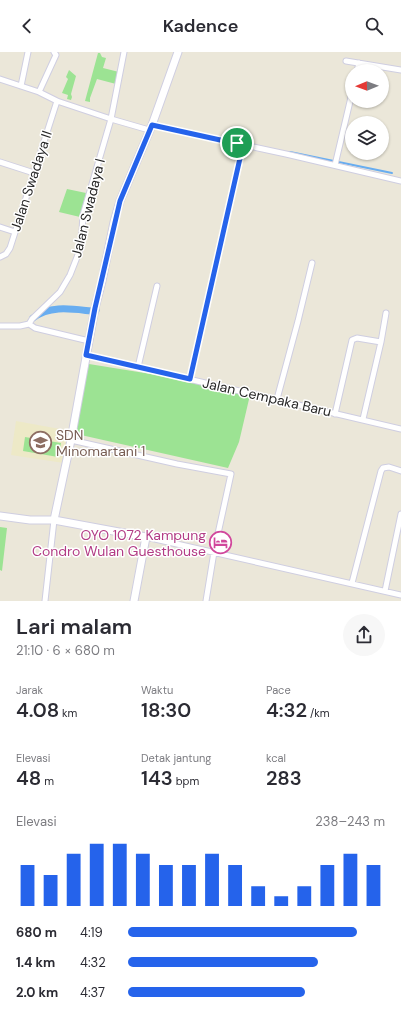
<!DOCTYPE html>
<html lang="id">
<head>
<meta charset="utf-8">
<style>
	:root { --surface:#fff; --page:#f7f7f7; --text:#2b2b33; --muted:#7c7c81; --accent:#2563eb }
	body { margin:0; font-family:"DM Sans",sans-serif; background:var(--page); color:var(--text); height:100vh; display:flex; flex-direction:column; font-size:15px; white-space:nowrap }
	* { box-sizing:border-box; margin:0 }
	p { font-size:13px; color:var(--muted) }
	.icon { flex:none; width:22px; height:22px; fill:none; stroke:currentColor; stroke-width:2; stroke-linecap:round; stroke-linejoin:round }
	.map { position:relative; height:549px; overflow:hidden }
	.panel { display:flex; flex-direction:column; background:var(--surface); flex:1 }
	.panel>* { flex:none }
	.needle { width:26px; rotate:269deg }
	.controls { position:absolute; left:345px; top:12px; display:grid; gap:8px }
	.controls a { display:grid; place-items:center; width:44px; height:44px; border-radius:50%; background:var(--surface); box-shadow:0 1px 3px #0004; font-size:20px }
	.pin { position:absolute; display:grid; place-items:center; width:34px; height:34px; color:#fff; margin:-17px; border:2px solid #fff; border-radius:50%; box-shadow:0 1px 4px #0007 }
	.round { display:grid; place-items:center; flex:none; width:42px; height:42px; border-radius:21px; background:var(--page) }
	.head { display:flex; align-items:center; justify-content:space-between; height:68px; padding:0 16px }
	h1 { font-size:22px; font-weight:600; line-height:30px }
	.stats { display:grid; grid-template-columns:repeat(3,1fr); gap:6px; height:68px; padding:4px 16px }
	.stats div { display:grid; align-content:center }
	.stats b { font-size:20px; font-weight:600 }
	.stats small { font-size:11px; font-weight:400 }
	.stats p { font-size:11px }
	.chart { height:112px; padding:8px 16px }
	.chart p { display:flex; justify-content:space-between }
	.chart svg { width:100%; height:72px; margin-top:4px; stroke:var(--accent); stroke-width:6 }
	ul { padding:0 16px; list-style:none; font-size:13px }
	li { display:grid; grid-template-columns:64px 48px 1fr; align-items:center; height:30px }
	li i { height:10px; border-radius:5px; background:var(--accent) }
	header { display:flex; justify-content:space-between; align-items:center; height:52px; padding:0 16px; background:var(--surface); font-size:18px; font-weight:600 }
	.map>svg:first-child { display:block }
</style>
</head>
<body>
<header><svg class="icon" aria-label="back" viewBox="0 0 24 24"><path d="M15 5l-7 7 7 7"/></svg>Kadence<svg class="icon" aria-label="search" viewBox="0 0 24 24"><circle cx="10" cy="10" r="6"/><path d="M15 15l6 6"/></svg></header>
<div class="map">
<svg width="401" height="549" viewBox="0 0 401 549">
	<rect width="100%" height="100%" fill="#ebe7d9"/>
	<path fill="#ede9c7" d="M16 369 71 379 64 411 11 403Z"/>
	<path fill="#9ce393" d="M98 1H100L102 5 106 6 103 16 119 20 116 32 97 27 90 46V50L85 49Z
		M69 18 76 24 71 42 72 45 71 48 67 47 68 43 62 41 68 27 66 25Z
		M67 137 86 141 80 165 59 160Z
		M89 312 188 328 250 343 239 390 228 416 72 381Z
		M25 385 61 391 58 405 23 399Z
		M0 475 7 476 2 519 0 518Z"/>
	<g fill="none" stroke-linecap="round" stroke-linejoin="round">
		<path stroke="#68adf0" stroke-width="2" d="M290 100 392 121"/>
		<path stroke="#68adf0" stroke-width="7" d="M33 266C50 253 72 257 91 259L96 258"/>
		<defs>
			<path id="street" d="M346 9 401 18
				M357 19 359 11
				M0 27 39 40 57 49 111 67 149 78
				M21 34 28 0
				M39 40 56 3 54 0
				M152 73 286 102 401 129
				M0 110 34 121
				M335 113 352 41
				M0 175 15 180
				M0 205 6 202 10 196 57 49
				M29 272 35 276 89 289
				M0 274H20L29 272 32 267 60 240 70 223 81 195 83 163 111 67 124 0
				M86 303 401 377
				M138 315 157 234
				M190 327 243 93
				M277 347 298 269 312 211
				M335 362 352 288 357 286 381 290
				M363 367 381 290 386 261
				M71 388 177 412 231 422 214 500 206 549
				M146 485 401 543
				M352 531 381 419 383 416 389 415 401 419
				M385 539 401 462
				M45 549 54 468"/>
			<path id="secondary" d="M0 464 30 468H54L146 485 134 549
				M54 468 71 388 95 256 102 229 114 170 120 149 152 73 178 0"/>
		</defs>
		<use href="#street" stroke="#cfcee1" stroke-width="7"/>
		<use href="#secondary" stroke="#cfcee1" stroke-width="9"/>
		<use href="#street" stroke="#fff" stroke-width="5"/>
		<use href="#secondary" stroke="#fff" stroke-width="7"/>
	</g>
	<g fill="none" stroke-linecap="round" stroke-linejoin="round">
		<defs>
			<path id="route" d="M152 73 243 93 190 327 86 303 95 256 120 149Z"/>
		</defs>
		<use href="#route" stroke="#fff" stroke-width="8"/>
		<use href="#route" stroke="#2563eb" stroke-width="5"/>
	</g>
	<defs>
		<symbol id="school-ring" viewBox="-11 -11 22 22"><circle r="9.5" fill="#fff" stroke="#8d6e63" stroke-width="1.5"/><path d="M0-5L7-2L0 1L-7-2ZM-4 1L0 2.5L4 1V4Q0 6-4 4Z" fill="#8d6e63"/></symbol>
		<symbol id="hotel-ring" viewBox="-11 -11 22 22"><circle r="9.5" fill="#fff" stroke="#d1479c" stroke-width="1.5"/><path d="M-6-4.5h1.5V1H6V5H4.5V3h-9V5H-6ZM-4 0a1.8 1.8 0 1 1 3.6 0ZM.5 0V-2.5h3Q6-2.5 6 0Z" fill="#d1479c"/></symbol>
	</defs>
	<g fill-rule="evenodd">
		<use href="#school-ring" x="28" y="378" width="25" height="25"/>
		<use href="#hotel-ring" x="208" y="478" width="25" height="25"/>
	</g>
	<g text-anchor="middle" stroke-width="3" stroke-linejoin="round" paint-order="stroke">
		<g font-size="14" fill="#282828" stroke="#fff">
			<text transform="translate(31 129) rotate(-72)" y="5">Jalan Swadaya II</text>
			<text transform="translate(88 156) rotate(-76)" y="5">Jalan Swadaya I</text>
			<text transform="translate(267 345) rotate(13)" y="5">Jalan Cempaka Baru</text>
		</g>
		<g font-size="14" fill="#785e54" stroke="#fff" text-anchor="start">
			<text x="56" y="388">SDN<tspan x="56" dy="16">Minomartani 1</tspan></text>
		</g>
		<g font-size="14" fill="#b23c85" stroke="#fff" text-anchor="end">
			<text x="206" y="488">OYO 1072 Kampung<tspan x="206" dy="16">Condro Wulan Guesthouse</tspan></text>
		</g>
	</g>
</svg>
<div class="controls">
<a><svg class="needle" viewBox="-14 -14 28 28"><path d="M0-13l5 13h-10z" fill="#e53935"/><path d="M0 13l5-13h-10z" fill="#7c7c81"/></svg></a>
<a><svg class="icon" aria-label="layers" viewBox="0 0 24 24"><path d="M12 4l9 5-9 5-9-5zM3 14l9 5 9-5"/></svg></a>
</div>
<div class="pin" style="left:237px;top:91px;background:#1e9e55"><svg class="icon" aria-label="arrive" viewBox="0 0 24 24"><path d="M6 21V4h12l-3 4 3 4H6"/></svg></div>
</div>
<section class="panel">
<div class="head"><div><h1>Lari malam</h1><p>21:10 · 6 × 680 m</p></div><a class="round"><svg class="icon" aria-label="share" viewBox="0 0 24 24"><path d="M12 15V3M7 8l5-5 5 5M5 13v7h14v-7"/></svg></a></div>
<div class="stats">
<div><p>Jarak</p><b>4.08<small> km</small></b></div>
<div><p>Waktu</p><b>18:30</b></div>
<div><p>Pace</p><b>4:32<small> /km</small></b></div>
</div>
<div class="stats">
<div><p>Elevasi</p><b>48<small> m</small></b></div>
<div><p>Detak jantung</p><b>143<small> bpm</small></b></div>
<div><p>kcal</p><b>283</b></div>
</div>
<div class="chart"><p><span>Elevasi</span>238–243 m</p>
<svg viewBox="0 0 160 44" preserveAspectRatio="none"><path d="M5 44V19M15 44V25M25 44V12M35 44V6M45 44V6M55 44V12M65 44V19M75 44V19M85 44V12M95 44V19M105 44V32M115 44V38M125 44V32M135 44V19M145 44V12M155 44V19"/></svg>
</div>
<ul>
<li><b>680 m</b>4:19<i style="width:89%"></i></li>
<li><b>1.4 km</b>4:32<i style="width:74%"></i></li>
<li><b>2.0 km</b>4:37<i style="width:69%"></i></li>
</ul>
</section>
</body>
</html>
